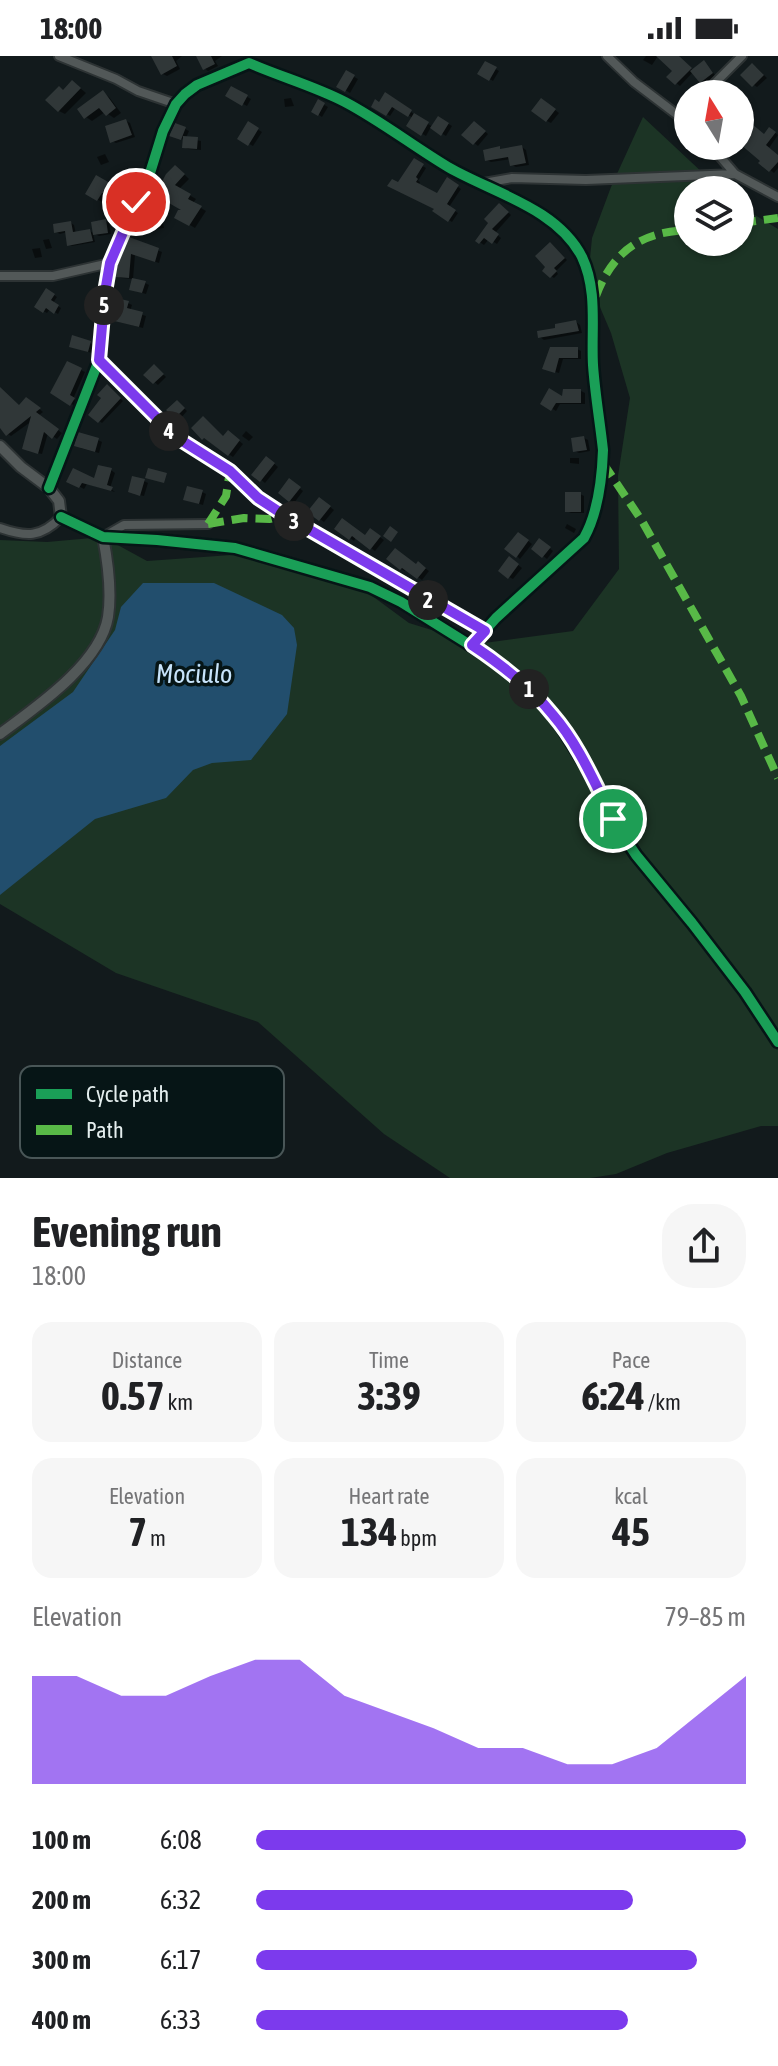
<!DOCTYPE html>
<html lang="en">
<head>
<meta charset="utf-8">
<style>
	:root { --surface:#fff; --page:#f6f6f6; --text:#202124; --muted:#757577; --accent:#7c3aed }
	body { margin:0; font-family:"Asap Condensed",sans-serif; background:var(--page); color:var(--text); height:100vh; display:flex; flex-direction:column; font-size:30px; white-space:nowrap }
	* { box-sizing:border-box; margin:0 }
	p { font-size:26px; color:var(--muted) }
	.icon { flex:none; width:44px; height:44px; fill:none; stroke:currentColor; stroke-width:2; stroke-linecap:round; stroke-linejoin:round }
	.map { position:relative; height:1122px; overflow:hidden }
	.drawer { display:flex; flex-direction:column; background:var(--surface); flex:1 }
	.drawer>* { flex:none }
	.needle { width:52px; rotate:349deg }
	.buttons { position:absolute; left:674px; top:24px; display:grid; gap:16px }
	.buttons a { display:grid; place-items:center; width:80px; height:80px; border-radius:50%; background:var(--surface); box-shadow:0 2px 6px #0004; font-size:40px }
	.pin { position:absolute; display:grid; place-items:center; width:68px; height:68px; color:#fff; margin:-34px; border:4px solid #fff; border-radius:50%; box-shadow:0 2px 8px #0007 }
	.km { position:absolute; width:40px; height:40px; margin:-20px; border-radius:50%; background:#222; color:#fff; font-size:22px; line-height:40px; text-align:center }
	.round { display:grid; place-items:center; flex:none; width:84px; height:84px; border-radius:32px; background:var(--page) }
	.head { display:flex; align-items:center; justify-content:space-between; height:136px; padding:0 32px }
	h1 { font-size:44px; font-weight:700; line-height:60px }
	.stats { display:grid; grid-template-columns:repeat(3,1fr); gap:12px; height:136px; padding:8px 32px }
	.stats div { display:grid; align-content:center; border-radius:20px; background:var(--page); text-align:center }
	.stats b { font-size:40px; font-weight:700 }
	.stats small { font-size:22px; font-weight:400 }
	.stats p { font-size:22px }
	.chart { height:224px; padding:16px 32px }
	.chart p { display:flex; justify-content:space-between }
	.chart svg { width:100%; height:144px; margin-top:8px; fill:var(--accent); opacity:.7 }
	ul { padding:0 32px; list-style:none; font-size:26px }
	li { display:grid; grid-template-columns:128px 96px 1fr; align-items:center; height:60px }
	li i { height:20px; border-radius:10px; background:var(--accent) }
	.status { display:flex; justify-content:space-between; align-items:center; height:56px; padding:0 40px; background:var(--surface); direction:ltr }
	.status svg { height:22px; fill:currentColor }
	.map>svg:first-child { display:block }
</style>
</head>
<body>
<div class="status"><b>18:00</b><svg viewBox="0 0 49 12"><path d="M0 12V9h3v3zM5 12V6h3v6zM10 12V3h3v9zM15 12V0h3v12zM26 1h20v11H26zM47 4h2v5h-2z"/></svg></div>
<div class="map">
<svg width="778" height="1122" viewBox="0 0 778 1122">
	<rect width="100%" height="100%" fill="#121a1c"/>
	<path fill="#1c3425" d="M643 61 721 134H688V186H740V150L778 173V1070H761L667 1097 616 1118 590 1122H450L384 1078 258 966 116 917 0 848V484L47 486 103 481 147 505 273 496 341 517 409 567 477 588 573 575 619 513 618 420 630 342 611 277 588 223 592 182 611 131Z"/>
	<path fill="#224e6d" d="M143 527H214L282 559 294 572 297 589 287 658 251 704 212 707 193 714 166 742 95 763 0 839V690L73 636 115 574 121 551Z"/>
	<path fill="#0007" d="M159 0H182L176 5 180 13 167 20 163 18Z
		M198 0H222L215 5 218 10 208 15 204 12Z
		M646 0H658L652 9 643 4Z
		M659 0H669L687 8 693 14 704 7 716 20 705 28 693 16 680 30 669 21 675 15Z
		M486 7 499 15 493 25 480 17Z
		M756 11 767 22 757 31 754 29Z
		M347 17 358 23 350 37 339 30Z
		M73 26 86 37 65 58 59 55Z
		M731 31 735 33 738 38H725L724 36Z
		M231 32 251 43 247 50 228 40Z
		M103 37 109 41 121 57 114 62 105 56 92 65 86 61Z
		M386 38 414 58 413 59 433 71 438 62 452 70 446 80 431 71 426 80 409 70 413 62 396 51 390 60 374 50 380 48Z
		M740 40 755 61 748 66 765 80 774 76 778 79 769 92 778 100V112L774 117 761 107 763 105 740 87Z
		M291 42 294 50 285 51 284 43Z
		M319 46 328 51 322 61 313 55Z
		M546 47 559 57 551 67 547 65Z
		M126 65 130 67 135 81 116 87 112 85Z
		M249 68 262 76 253 90 240 83Z
		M478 69 488 78 478 90 464 79Z
		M185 73 189 75 186 82 201 85V94L188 93 184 91 185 84 175 81Z
		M522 91 526 94 529 109 516 111 512 109 511 103 491 106 487 104 500 93 503 95Z
		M105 98 109 106 101 109 97 101Z
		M414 105 426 112 418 125 420 126 418 130 438 140 448 124 461 133 449 151 458 157 452 166 435 155 437 153 398 129Z
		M181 115 189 123 179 133 196 143 193 147 206 155 195 172 176 161 187 155 157 138Z
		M97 122 120 134 116 143 106 137 102 146 88 138Z
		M504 152 511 159 495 177 501 182 497 188 489 183 484 189 478 185Z
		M158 160 162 162 164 172 144 175 141 173Z
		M105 165 109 167 111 178 99 180 93 177 95 186 72 190 69 189 67 176 60 178 56 176 71 167 74 169 76 178 90 175 95 178Z
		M49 183 52 192 46 193 43 184Z
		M130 183 162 196 159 207 135 199 133 223 121 222 117 220Z
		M553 190 567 204 556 215 558 218 554 222 551 220Z
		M40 192 42 201 35 202 32 193Z
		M145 227 149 229 146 238 135 235Z
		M47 234 57 241 53 247 61 252 58 258 50 253 47 257 36 251Z
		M128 247 132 249 130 255 146 260 143 272 115 265Z
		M576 266 580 269 582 277 544 284 540 281Z
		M90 287 94 289 92 297 75 292Z
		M551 293H577L581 295V303H563L559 317 549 314Z
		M68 308 85 316 73 343 78 346 75 350 52 337Z
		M158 313 166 321 158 329 146 319Z
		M0 333 20 351 30 345 43 356 38 360 62 377 57 383 48 377 42 398 28 395 32 365 11 380 8 378 0 357Z
		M111 333 123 345 102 367 91 359Z
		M581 335 585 337V348H560L556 355 543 347 564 343Z
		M181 349 187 355 180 363 176 361Z
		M194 372 225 382 232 379 243 388 233 401 204 382Z
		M246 375 253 381 249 385 242 380Z
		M584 382 588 384 590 395 579 397 575 395Z
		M98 384 102 386 99 397 80 392Z
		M570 402H579V408L570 407Z
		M270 404 278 411 265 427 254 418Z
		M111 414 115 417 110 432 115 436 87 428 84 433 69 425H96Z
		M144 425 148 427 144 440 134 438Z
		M293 427 303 435 294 447 280 437Z
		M202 436 206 438 203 449 189 445Z
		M580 438 584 440V457H571L567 455Z
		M324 446 334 454 324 466 310 456Z
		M567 468 576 473 574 477 565 472Z
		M337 472 365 481 374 477 384 484 375 495 356 481 354 485Z
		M522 480 532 488 520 503 517 500Z
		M543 487 553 495 547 503 533 492Z
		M389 503 422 510 429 515 422 524 407 513 405 515 401 513Z
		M513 505 522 512 513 523 509 521Z"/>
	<path fill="#303738" d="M151 0H172L177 10 161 19Z
		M196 0H211L215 8 203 14Z
		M656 0H679L692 12 675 29 666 21 672 15Z
		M704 4 713 17 700 27 690 15Z
		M485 5 497 11 489 25 477 18Z
		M752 7 764 19 752 31 740 19Z
		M346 14 355 19 345 36 336 31Z
		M72 24 81 32 58 56 45 44 59 30 63 34Z
		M231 30 248 39 242 50 225 40Z
		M103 34 116 52 106 60 99 52 84 63 77 53Z
		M385 36 412 54 408 61 392 51 386 60 371 51 375 43 379 46Z
		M541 42 556 53 546 66 531 55Z
		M740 42 752 59 746 63 764 78 769 71 776 76 766 89 778 99V106L769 116 758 107 760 105 740 88Z
		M318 43 325 47 318 60 311 56Z
		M414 57 429 66 421 80 406 70Z
		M438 60 449 67 441 80 430 72Z
		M126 63 132 79 110 87 105 70Z
		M248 65 259 72 248 90 237 83Z
		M474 65 486 75 473 89 461 79Z
		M175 67 186 71 181 84 169 80Z
		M183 80 198 81 197 93 182 92Z
		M522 89 526 107 510 110 508 101 485 105 483 94 500 90V93Z
		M414 102 424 108 416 121 418 123 416 126 437 137 447 121 459 129 447 148 456 154 448 166 432 155 434 153 387 130 392 123 398 126Z
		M175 109 185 118 175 129 191 138 188 143 202 150 189 170 174 162 178 154H181L155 139 166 118Z
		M96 119 117 131 112 142 102 137 97 145 85 138Z
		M499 147 509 156 492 173 499 178 492 188 484 182 479 188 475 185 488 167 484 163Z
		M159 158 161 170 139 174 138 161Z
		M106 163 108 177 93 179 91 166Z
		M71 165 73 176 90 173 93 185 67 190 65 175 54 177 53 168Z
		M129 181 159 192 155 206 131 198 129 222 115 221 117 209Z
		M550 186 565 202 554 212 557 215 550 222 542 215 545 211 535 200Z
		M132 222 146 225 142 237 129 234Z
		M46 232 55 238 51 244 59 249 54 258 46 252 43 257 34 251Z
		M112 241 129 245 127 252 143 256 139 271 110 264Z
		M576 264 579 275 538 282 537 275 555 272V268Z
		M72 279 91 285 88 296 69 291Z
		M550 291H578V302H559L555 317 542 313Z
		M67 305 82 312 70 339 75 342 70 350 50 337Z
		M154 308 164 318 153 328 143 319Z
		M107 328 121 342 98 367 88 359 101 342 97 339Z
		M0 331 19 349 26 341 41 352 36 356 59 373 52 383 44 376 38 398 22 393 31 360 6 380 0 372Z
		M549 332 562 340 563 333H581V347H556L551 355 540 348Z
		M177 344 185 352 175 362 166 354Z
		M203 360 223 380 228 374 240 384 228 400 204 382 202 384 191 372Z
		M78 376 99 382 95 396 74 390Z
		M584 380 587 394 573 396 571 382Z
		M266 400 275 407 260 426 251 419Z
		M98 409 112 412 107 429 113 431 111 435 82 427 79 432 66 426 73 412 94 422Z
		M148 412 167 417 164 427 145 422Z
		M132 420 145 423 140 440 128 436Z
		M289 422 301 431 289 446 278 437Z
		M187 430 203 434 199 448 183 444Z
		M565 436H581V456H565Z
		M319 441 331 450 319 465 307 456Z
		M342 462 365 479 370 472 381 480 370 494 352 480 349 484 334 473Z
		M390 470 398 476 391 486 383 480Z
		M518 476 529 484 516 502 504 493Z
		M539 482 551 491 542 502 531 493Z
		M395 492 416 508 418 505 426 512 417 523 402 512 400 514 386 503Z
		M509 500 519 508 508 523 498 515Z"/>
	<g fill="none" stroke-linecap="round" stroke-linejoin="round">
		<defs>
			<path id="minor" d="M59 0 116 23 138 35 176 48
				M607 0 634 26 688 67
				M704 38 742 0
				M711 90 735 118 778 141
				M484 127 512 122 586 124 735 118
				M0 220H53L110 207
				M99 304 176 381 211 405 230 415 258 442 284 459 485 575
				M49 432 99 304 105 236 110 207 150 117 163 75 176 48 185 38 197 29 249 7C281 21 314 30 345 46 381 65 413 90 448 111 493 137 557 152 582 201 598 235 591 273 593 309 595 338 600 366 603 394 602 423 598 457 584 482L496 562 472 589
				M0 472C26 481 41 482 61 461
				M103 481 124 469 208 468"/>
			<path id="tertiary" d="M0 390 21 411 49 432 59 445 61 461 103 481 157 484 235 492 370 531 401 546 494 604 531 634 556 662 589 715 614 766 636 799 692 867 745 936 778 986
				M0 678C36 651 100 608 108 561 112 535 108 507 103 481"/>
		</defs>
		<use href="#minor" stroke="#2d3334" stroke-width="12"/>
		<use href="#tertiary" stroke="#2d3334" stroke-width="14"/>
		<use href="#minor" stroke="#525858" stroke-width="8"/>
		<use href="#tertiary" stroke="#525858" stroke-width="10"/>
		<path stroke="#58b947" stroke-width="8" stroke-dasharray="16 8" stroke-linecap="butt" d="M740 167 778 162
			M596 240C613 195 641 176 688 174
			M603 407 642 465 741 640 778 722
			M208 468 244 462 270 463 284 459
			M208 468 226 440 230 415"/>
		<defs>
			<path id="cycleway" d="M49 432 99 304 105 236 110 207 150 117 163 75 176 48 185 38 197 29 249 7C281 21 314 30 345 46 381 65 413 90 448 111 493 137 557 152 582 201 598 235 591 273 593 309 595 338 600 366 603 394 602 423 598 457 584 482L496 562 472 589
				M61 461 103 481 157 484 235 492 370 531 401 546 494 604 531 634 556 662 589 715 614 766 636 799 692 867 745 936 778 986"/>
		</defs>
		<use href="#cycleway" stroke="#061516" stroke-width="15"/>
		<use href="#cycleway" stroke="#1a9f57" stroke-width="10"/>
	</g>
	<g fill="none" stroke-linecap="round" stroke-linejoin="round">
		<defs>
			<path id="route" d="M136 146 110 207 105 236 99 304 176 381 230 415 258 442 284 459 485 575 472 589C502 609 531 631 553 659 579 689 595 728 613 763"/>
		</defs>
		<use href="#route" stroke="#fff" stroke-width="16"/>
		<use href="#route" stroke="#7c3aed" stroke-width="10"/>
	</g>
	<g text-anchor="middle" stroke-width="7" stroke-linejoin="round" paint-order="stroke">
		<g font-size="26" font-style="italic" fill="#c8e4fb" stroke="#061516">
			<text x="194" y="627">Mociulo</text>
		</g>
	</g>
	<rect x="20" y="1010" width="264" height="92" rx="12" fill="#061516" stroke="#495657" stroke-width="2"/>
	<rect x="36" y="1033" width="36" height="10" fill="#1a9f57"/>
	<rect x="36" y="1069" width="36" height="10" fill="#58b947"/>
	<g font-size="22" fill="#e4eeee">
		<text x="86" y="1046">Cycle path</text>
		<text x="86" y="1082">Path</text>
	</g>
</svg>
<div class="buttons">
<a><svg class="needle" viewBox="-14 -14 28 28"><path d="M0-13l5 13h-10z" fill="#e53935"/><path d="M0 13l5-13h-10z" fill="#757577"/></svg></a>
<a><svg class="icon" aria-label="layers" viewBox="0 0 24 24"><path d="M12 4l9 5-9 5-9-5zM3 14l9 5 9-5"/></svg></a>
</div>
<div class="pin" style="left:613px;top:763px;background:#1e9e55"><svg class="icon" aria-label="arrive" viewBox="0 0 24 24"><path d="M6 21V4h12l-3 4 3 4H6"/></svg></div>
<div class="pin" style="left:136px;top:146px;background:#d93025"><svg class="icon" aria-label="check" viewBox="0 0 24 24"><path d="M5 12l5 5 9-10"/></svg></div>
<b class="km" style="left:529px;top:633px">1</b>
<b class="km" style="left:428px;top:544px">2</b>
<b class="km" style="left:294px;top:465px">3</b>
<b class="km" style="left:169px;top:375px">4</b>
<b class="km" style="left:104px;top:249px">5</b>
</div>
<section class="drawer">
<div class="head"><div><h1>Evening run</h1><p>18:00</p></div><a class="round"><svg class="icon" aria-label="share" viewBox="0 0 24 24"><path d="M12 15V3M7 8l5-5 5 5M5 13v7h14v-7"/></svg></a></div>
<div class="stats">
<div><p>Distance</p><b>0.57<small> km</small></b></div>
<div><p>Time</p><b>3:39</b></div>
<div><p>Pace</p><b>6:24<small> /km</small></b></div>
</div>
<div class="stats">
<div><p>Elevation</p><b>7<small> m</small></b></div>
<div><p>Heart rate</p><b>134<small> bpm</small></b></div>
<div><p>kcal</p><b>45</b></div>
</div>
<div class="chart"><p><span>Elevation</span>79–85 m</p>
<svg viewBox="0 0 160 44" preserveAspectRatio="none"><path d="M0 44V11L10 11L20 17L30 17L40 11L50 6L60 6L70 17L80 22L90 27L100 33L110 33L120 38L130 38L140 33L150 22L160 11V44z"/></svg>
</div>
<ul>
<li><b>100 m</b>6:08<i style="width:100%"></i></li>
<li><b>200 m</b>6:32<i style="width:77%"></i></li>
<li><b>300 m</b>6:17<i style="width:90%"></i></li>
<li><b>400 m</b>6:33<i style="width:76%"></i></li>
</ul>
</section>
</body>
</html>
